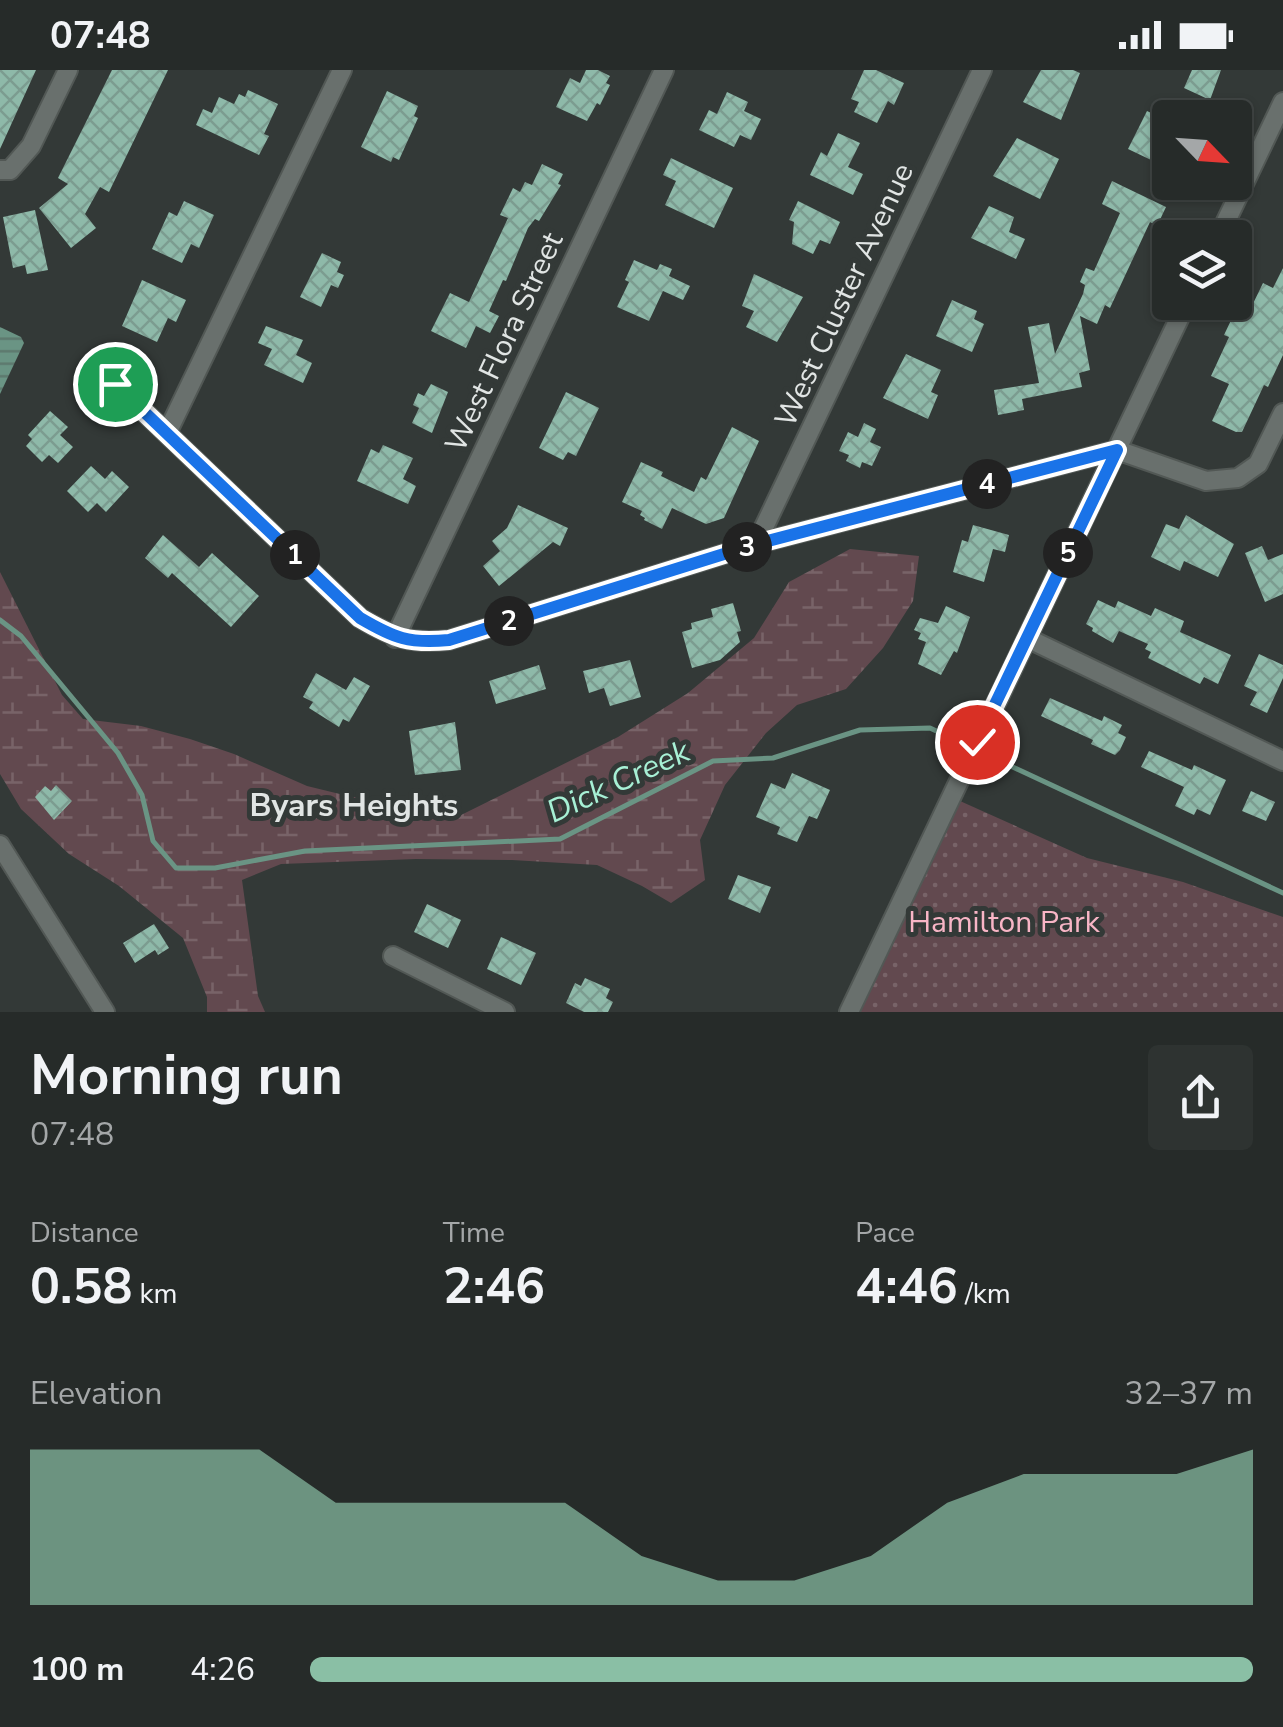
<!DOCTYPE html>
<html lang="en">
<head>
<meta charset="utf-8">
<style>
	:root { --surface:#262b29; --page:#2e3331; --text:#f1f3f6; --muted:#a4a7a8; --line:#424746; --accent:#8abfa5 }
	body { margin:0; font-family:"Nunito Sans",sans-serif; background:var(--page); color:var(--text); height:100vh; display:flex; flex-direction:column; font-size:38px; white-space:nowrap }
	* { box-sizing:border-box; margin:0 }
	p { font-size:32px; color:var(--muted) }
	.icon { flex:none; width:55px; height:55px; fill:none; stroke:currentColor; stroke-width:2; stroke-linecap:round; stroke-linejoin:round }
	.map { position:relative; height:942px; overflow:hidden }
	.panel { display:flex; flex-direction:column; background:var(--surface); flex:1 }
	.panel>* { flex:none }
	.needle { width:65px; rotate:115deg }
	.tools { position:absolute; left:1152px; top:30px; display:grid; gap:20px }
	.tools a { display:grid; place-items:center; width:100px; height:100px; border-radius:10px; background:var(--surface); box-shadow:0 2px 8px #0004,0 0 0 2px var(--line); font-size:50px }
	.pin { position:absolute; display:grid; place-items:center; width:85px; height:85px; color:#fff; margin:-42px; border:5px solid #fff; border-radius:50%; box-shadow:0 2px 10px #0007 }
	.km { position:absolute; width:50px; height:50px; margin:-25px; border-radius:50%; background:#222; color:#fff; font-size:28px; line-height:50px; text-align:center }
	.round { display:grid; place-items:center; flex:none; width:105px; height:105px; border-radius:10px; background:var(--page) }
	.head { display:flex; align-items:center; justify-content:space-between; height:170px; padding:0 30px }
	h1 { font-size:55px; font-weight:700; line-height:75px }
	.stats { display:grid; grid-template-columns:repeat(3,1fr); gap:15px; height:170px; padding:10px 30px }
	.stats div { display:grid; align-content:center }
	.stats b { font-size:50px; font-weight:700 }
	.stats small { font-size:28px; font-weight:400 }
	.stats p { font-size:28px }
	.chart { height:280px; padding:20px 30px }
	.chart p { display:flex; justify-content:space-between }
	.chart svg { width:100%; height:180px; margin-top:10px; fill:var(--accent); opacity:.7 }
	ul { padding:0 30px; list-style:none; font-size:32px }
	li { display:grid; grid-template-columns:160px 120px 1fr; align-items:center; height:75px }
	li i { height:25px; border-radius:12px; background:var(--accent) }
	.status { display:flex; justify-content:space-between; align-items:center; height:70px; padding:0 50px; background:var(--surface); direction:ltr }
	.status svg { height:28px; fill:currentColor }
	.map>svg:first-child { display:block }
</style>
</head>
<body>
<div class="status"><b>07:48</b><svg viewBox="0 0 49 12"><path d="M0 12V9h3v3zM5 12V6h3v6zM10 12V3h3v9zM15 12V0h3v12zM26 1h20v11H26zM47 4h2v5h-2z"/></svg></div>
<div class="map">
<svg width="1283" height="942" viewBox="0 0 1283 942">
	<defs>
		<pattern id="green-dots" width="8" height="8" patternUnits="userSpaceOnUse" patternTransform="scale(2.5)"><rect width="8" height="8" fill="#62494f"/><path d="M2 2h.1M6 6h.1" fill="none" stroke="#786368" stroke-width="1.8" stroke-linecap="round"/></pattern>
		<pattern id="wetland-marsh" width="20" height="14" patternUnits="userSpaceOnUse" patternTransform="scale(2.5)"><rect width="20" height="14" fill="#62494f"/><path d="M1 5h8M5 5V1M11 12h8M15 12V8" fill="none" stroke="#786368"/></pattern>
		<pattern id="water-rules" width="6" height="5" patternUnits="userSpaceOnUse" patternTransform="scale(2.5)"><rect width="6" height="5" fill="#6a9484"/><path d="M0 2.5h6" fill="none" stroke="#5d786e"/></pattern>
		<pattern id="building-cross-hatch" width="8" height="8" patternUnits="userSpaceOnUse" patternTransform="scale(2.5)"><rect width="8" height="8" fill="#8eb9a9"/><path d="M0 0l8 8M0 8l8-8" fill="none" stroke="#7c9c90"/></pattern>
	</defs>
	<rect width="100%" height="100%" fill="#333937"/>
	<path fill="url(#green-dots)" d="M960 731 1087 788 1183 812 1283 847V942H860Z"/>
	<path fill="url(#wetland-marsh)" d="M850 479 919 486 913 531 883 578 846 619 797 635 766 663 725 715 700 770 705 810 671 833 642 816 597 795 512 790 416 789 281 794 242 810 258 926 265 942H207V927L183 868 119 816 69 784 21 739 0 704V502L62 625 83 649 141 656 190 669 234 684 307 716 352 727 416 728 453 749 618 667 688 623 754 568 789 512Z"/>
	<path fill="url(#water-rules)" d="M0 257 21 267 24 273 0 324Z"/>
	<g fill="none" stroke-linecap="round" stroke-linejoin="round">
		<path stroke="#6a9484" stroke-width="5" d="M0 550 21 566 118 683 142 725 153 771 176 798H215L305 781 560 769 713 691 773 688 860 660 930 658 962 673
			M987 685 1283 823"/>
	</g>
	<path fill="url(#building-cross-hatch)" d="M0 0H36L0 79Z
		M112 0H168L109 122 100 117 85 144 96 158 71 178 39 138 68 114 58 108Z
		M586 0H598L610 6 606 13 610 15 600 35 597 33 587 51 556 37 570 8 580 13Z
		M864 0H876L904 13 894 35 888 31 877 53 854 42 859 32 851 29Z
		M1041 0H1073L1080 3 1061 50 1023 32Z
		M1192 0H1221L1210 30 1184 18Z
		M248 20 278 34 264 64 269 66 259 85 196 55 203 39 212 43 219 27 234 34 239 24 245 27Z
		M387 21 418 36 414 46 418 48 399 90 393 87 391 92 361 77Z
		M727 22 748 32 744 41 761 49 751 70 740 65 734 77 699 60 709 40 717 44Z
		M1147 41 1170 52V99L1128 79Z
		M838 63 860 73 848 97 863 104 853 125 810 105 821 82 827 86Z
		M1017 68 1059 89 1040 129 993 106Z
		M671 88 733 118 714 158 665 135 676 111 663 105Z
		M542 94 563 104 558 114 561 115 539 151 535 149 528 158 506 211 503 210 489 241 499 246 490 263 476 256 466 278 431 261 450 223 469 232 508 148 500 145 513 118 520 122 525 112 532 115Z
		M1112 111 1166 137 1157 156 1150 152 1110 238 1105 235 1097 254 1080 246 1090 300 1079 303 1082 317 1022 329 1024 340 998 345 994 320 1039 313 1028 257 1049 253 1055 284 1083 224 1085 215 1080 212 1086 198 1094 201 1120 143 1102 134Z
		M184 131 214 145 199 178 191 174 182 193 152 179 169 142 177 146Z
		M798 131 840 152 830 174 820 170 813 184 792 174 794 152 789 150Z
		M989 136 1014 147 1009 162 1025 169 1016 189 971 168Z
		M35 140 48 200 27 204 25 195 13 198 3 147Z
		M322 183 341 192 337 202 344 205 338 218 331 215 321 237 300 227Z
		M634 190 657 200 660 194 672 199 669 206 690 216 683 230 663 221 649 251 617 237 629 212 625 210Z
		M1283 198V285L1268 317 1264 315 1242 362H1236L1212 351 1229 314 1211 306 1229 267 1224 265 1234 244 1247 246 1263 213 1273 218Z
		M754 204 803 227 777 272 746 257 754 241 742 236Z
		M142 210 186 230 176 252 168 248 157 272 122 256Z
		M952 230 977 241 974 249 984 254 972 282 936 266Z
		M266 256 303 270 296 285 312 293 303 313 264 295 272 279 258 273Z
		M906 284 941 300 931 322 938 325 928 349 883 328Z
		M431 314 448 322 432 363 412 353 419 338 413 335 418 323 424 326Z
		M566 322 599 338 576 386 568 382 563 390 539 378Z
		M50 341 68 357 60 365 73 377 58 393 49 385 42 392 26 376 32 369 28 365Z
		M864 353 876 359 870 372 881 377 872 396 862 392 860 398 846 391 849 385 839 381 848 362 858 367Z
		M732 357 759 371 724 448 706 454 672 438 662 459 644 450 645 448 640 445 642 441 622 432 641 392 663 402 661 406 694 422 701 407 706 410Z
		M383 375 413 388 403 409 416 416 408 434 357 411 371 379 379 383Z
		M91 396 105 409 112 401 129 417 106 442 97 433 88 442 67 421Z
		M518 435 568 458 560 476 553 472 499 516 483 496 500 481 492 471 507 458Z
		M1186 445 1234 474 1218 507 1184 491 1180 501 1151 487 1166 454 1179 459Z
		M973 455 1009 465 1005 482 993 479 984 512 953 502 962 470 968 472Z
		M163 465 199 497 212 483 259 526 231 557 172 503 168 508 145 488Z
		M1262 476 1268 490 1283 484V524L1265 532 1245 483Z
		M1098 530 1115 538 1118 531 1151 546 1155 538 1184 551 1180 562 1231 585 1218 614 1204 607 1200 614 1148 588 1151 582 1145 579 1148 574 1119 561 1113 573 1092 561 1093 558 1086 554Z
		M733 533 741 561 737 562 740 572 720 590 692 598 682 562 692 559 691 553 713 547 711 539Z
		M946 536 970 547 957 583 954 581 941 605 918 594 926 572 918 569 921 563 914 560 920 548 938 553Z
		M1259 584 1283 595V608L1267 643 1250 635 1257 622 1244 616Z
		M630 590 641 627 610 636 604 618 589 623 583 601Z
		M539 595 546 619 496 634 489 611Z
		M316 603 346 620 354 607 370 616 349 652 343 649 339 657 309 638 313 632 303 627Z
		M1050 628 1102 651 1104 646 1122 655 1118 663 1126 667 1120 680 1115 685 1091 674 1093 670 1041 646Z
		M455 652 461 700 415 705 409 661Z
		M1149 681 1192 700 1194 695 1226 710 1210 745 1197 739 1194 745 1175 736 1184 717 1141 697Z
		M792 703 830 720 817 749 809 746 797 772 777 764 780 757 756 747 771 713 785 719Z
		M56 715 72 731 54 750 35 727 45 716 51 721Z
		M1251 721 1275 732 1266 751 1242 741Z
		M738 805 771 817 760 843 728 829Z
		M427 834 461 850 448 878 414 862Z
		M154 854 169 878 158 885 155 880 135 893 123 873Z
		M501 867 536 883 521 915 487 899Z
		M585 908 610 919 606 928 613 932 608 942H584L566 933 575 913 581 916Z"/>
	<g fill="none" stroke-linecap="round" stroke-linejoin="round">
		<defs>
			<path id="minor" d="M0 100H10L31 76 68 0
				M1218 168 1283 32
				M115 314 360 548C394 568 410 574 449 570L756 474 1117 380 1206 411 1238 408 1258 394 1283 343
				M167 363 342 0
				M756 474 982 0
				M395 568 664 0
				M1027 568 1283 691
				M0 775 105 942
				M393 886 505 942
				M849 942 1187 232"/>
		</defs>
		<use href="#minor" stroke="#525855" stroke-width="22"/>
		<use href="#minor" stroke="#69706d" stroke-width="18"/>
	</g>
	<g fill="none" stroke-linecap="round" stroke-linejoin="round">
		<defs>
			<path id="route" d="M115 314 360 548C394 568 409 574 449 570L756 474 1117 380 977 672"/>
		</defs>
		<use href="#route" stroke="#fff" stroke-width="20"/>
		<use href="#route" stroke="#1a73e8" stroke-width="12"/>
	</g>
	<g text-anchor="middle" stroke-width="10" stroke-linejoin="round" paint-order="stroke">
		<g font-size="30" fill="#e1e5e4" stroke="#333937">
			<text transform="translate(844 225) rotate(-65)" y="10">West Cluster Avenue</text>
			<text transform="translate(504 272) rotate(-65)" y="10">West Flora Street</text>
		</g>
		<g font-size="30" fill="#f8b5c6" stroke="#333937">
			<text x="1004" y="862">Hamilton Park</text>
		</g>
		<g font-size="32" font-style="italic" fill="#a7f0d5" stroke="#333937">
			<text transform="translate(618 711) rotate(-25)" y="11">Dick Creek</text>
		</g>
		<g font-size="32" font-weight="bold" fill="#e1e5e4" stroke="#333937">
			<text x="354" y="746">Byars Heights</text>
		</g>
	</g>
</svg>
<div class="tools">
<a><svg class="needle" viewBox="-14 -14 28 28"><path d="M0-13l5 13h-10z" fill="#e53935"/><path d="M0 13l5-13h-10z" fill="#a4a7a8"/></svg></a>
<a><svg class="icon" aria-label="layers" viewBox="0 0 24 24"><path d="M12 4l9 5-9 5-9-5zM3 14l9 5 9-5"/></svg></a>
</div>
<div class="pin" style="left:115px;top:314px;background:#1e9e55"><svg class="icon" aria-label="arrive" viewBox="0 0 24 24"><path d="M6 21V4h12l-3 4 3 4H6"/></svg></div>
<div class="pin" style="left:977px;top:672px;background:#d93025"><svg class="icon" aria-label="check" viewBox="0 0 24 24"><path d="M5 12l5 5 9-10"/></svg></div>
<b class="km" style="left:295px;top:485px">1</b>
<b class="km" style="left:509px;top:551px">2</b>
<b class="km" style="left:747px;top:477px">3</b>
<b class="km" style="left:987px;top:414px">4</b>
<b class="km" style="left:1068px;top:483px">5</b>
</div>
<section class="panel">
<div class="head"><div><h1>Morning run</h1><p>07:48</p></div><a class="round"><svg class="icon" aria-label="share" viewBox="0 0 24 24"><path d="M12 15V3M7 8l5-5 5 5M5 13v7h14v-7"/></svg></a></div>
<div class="stats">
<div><p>Distance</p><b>0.58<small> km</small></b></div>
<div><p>Time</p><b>2:46</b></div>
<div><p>Pace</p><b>4:46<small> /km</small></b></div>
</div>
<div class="chart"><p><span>Elevation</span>32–37 m</p>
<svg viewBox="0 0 160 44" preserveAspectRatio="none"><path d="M0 44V6L10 6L20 6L30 6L40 19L50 19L60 19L70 19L80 32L90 38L100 38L110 32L120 19L130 12L140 12L150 12L160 6V44z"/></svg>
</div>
<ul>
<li><b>100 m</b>4:26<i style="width:100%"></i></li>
</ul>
</section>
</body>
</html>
